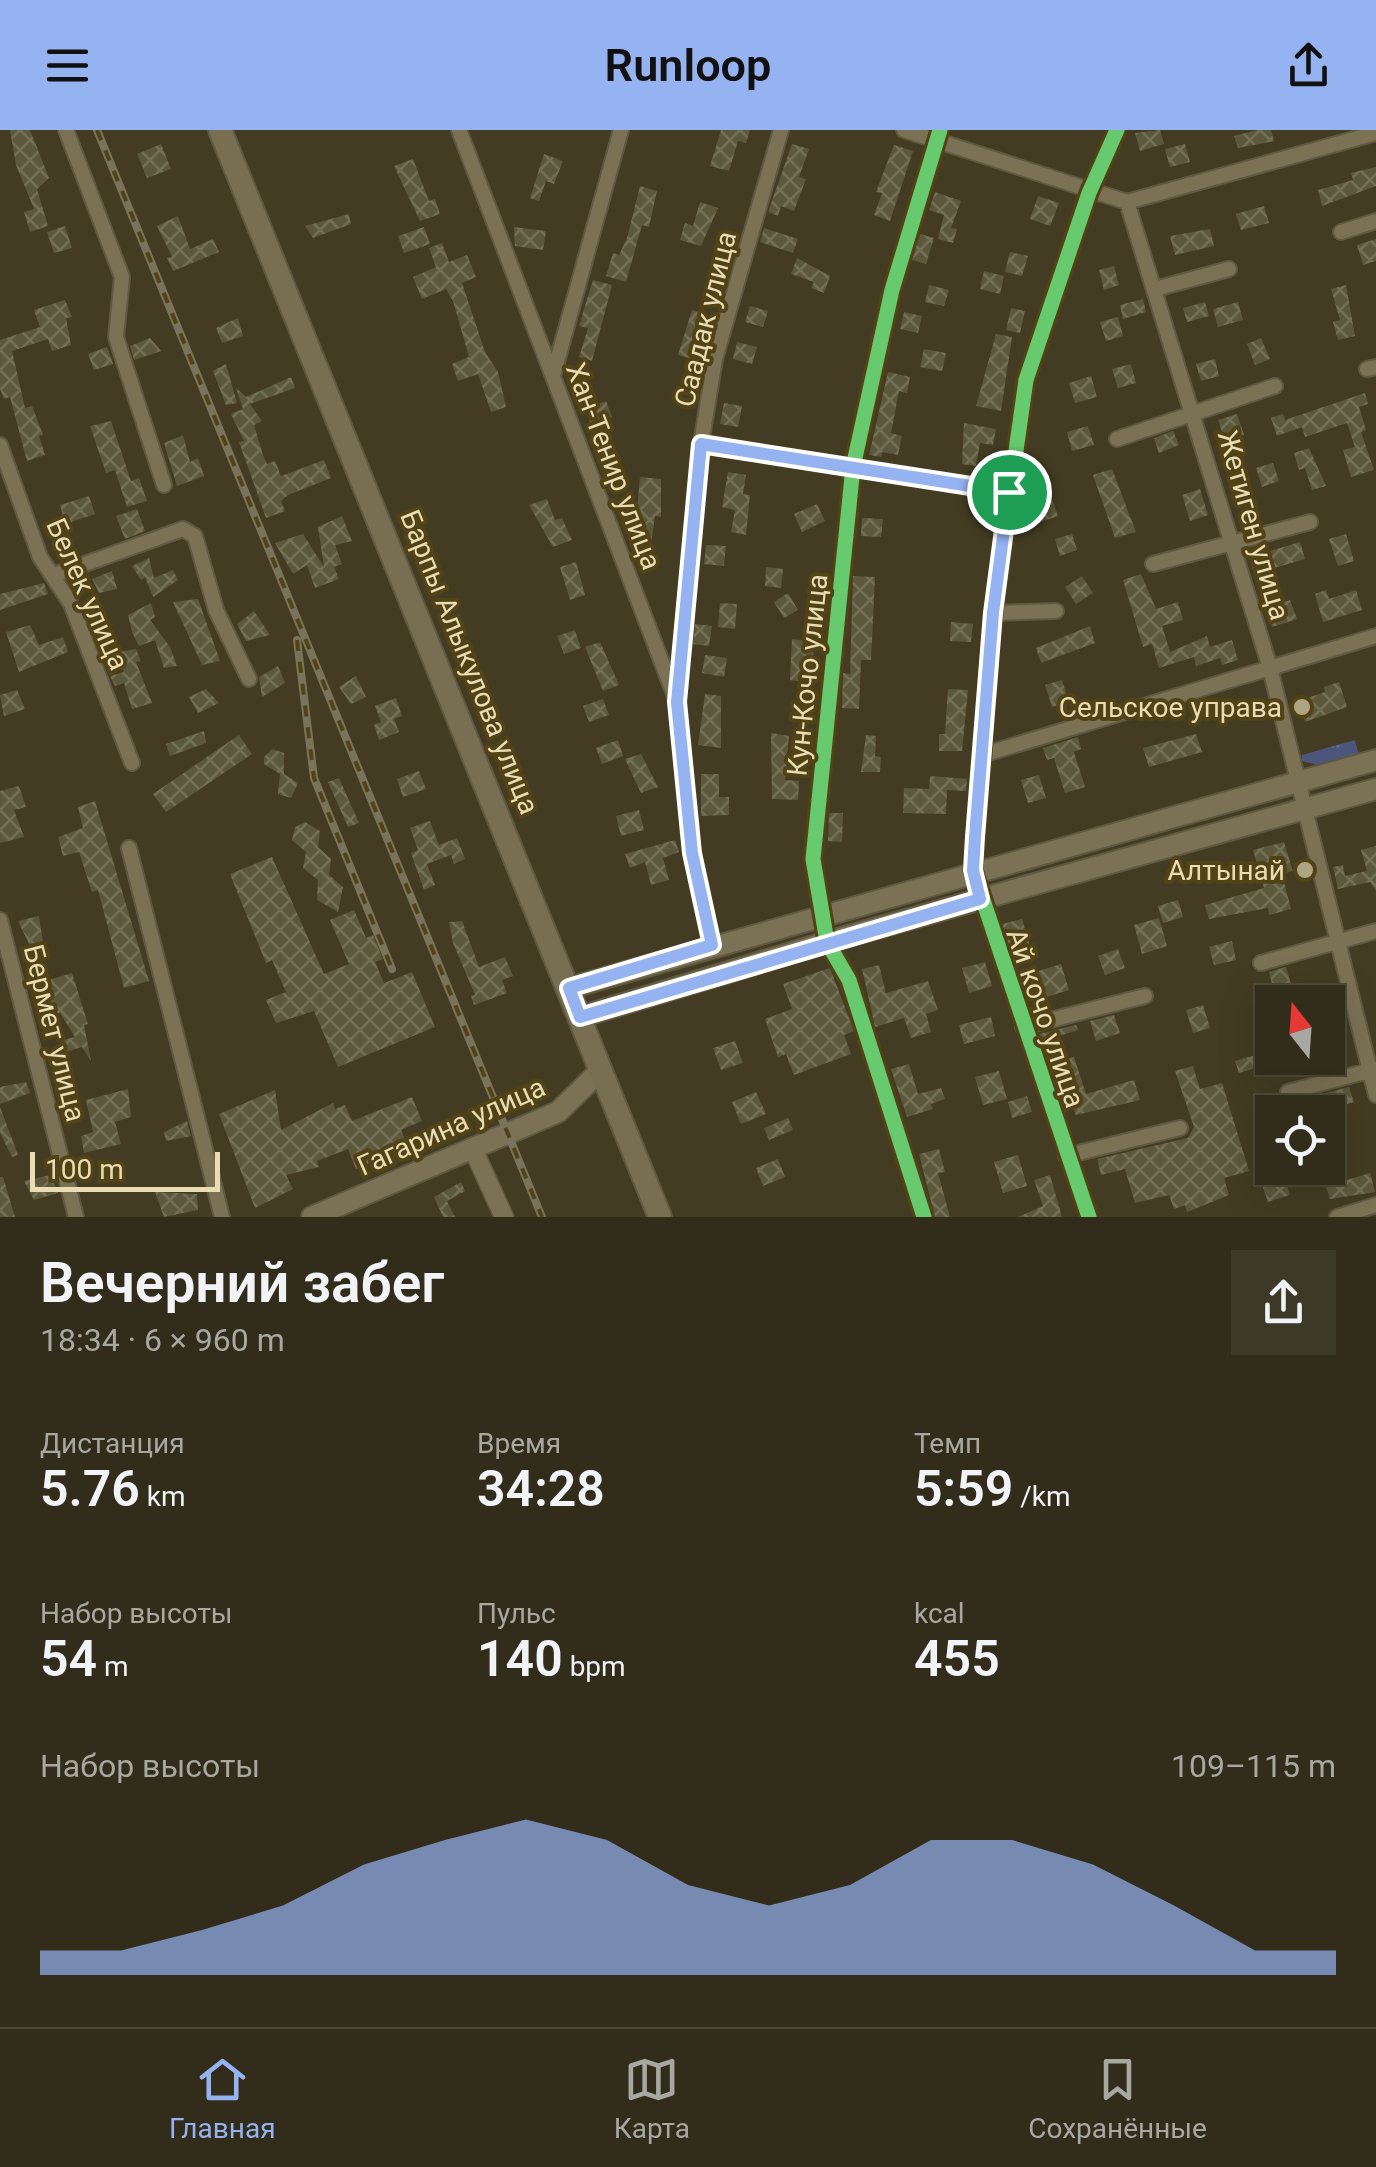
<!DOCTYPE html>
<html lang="ru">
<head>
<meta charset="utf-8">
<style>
	:root { --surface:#322d1a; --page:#3d3927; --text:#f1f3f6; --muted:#a8a8a2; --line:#4d4939; --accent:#95b2f1 }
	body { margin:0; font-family:Roboto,sans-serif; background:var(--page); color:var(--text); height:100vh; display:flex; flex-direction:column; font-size:38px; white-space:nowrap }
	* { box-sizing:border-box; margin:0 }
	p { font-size:32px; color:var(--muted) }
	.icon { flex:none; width:55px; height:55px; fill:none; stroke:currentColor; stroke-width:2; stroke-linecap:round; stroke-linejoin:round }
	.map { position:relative; height:1087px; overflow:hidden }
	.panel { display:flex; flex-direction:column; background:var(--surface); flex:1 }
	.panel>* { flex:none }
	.needle { width:65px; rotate:343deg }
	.controls { position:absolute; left:1255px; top:855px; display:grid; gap:20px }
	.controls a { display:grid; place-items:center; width:90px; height:90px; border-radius:0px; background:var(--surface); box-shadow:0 10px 40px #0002,0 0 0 2px var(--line); font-size:50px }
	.scale { position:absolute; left:30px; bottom:25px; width:190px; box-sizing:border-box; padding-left:10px; border:5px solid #eaddb5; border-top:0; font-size:28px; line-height:35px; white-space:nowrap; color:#eaddb5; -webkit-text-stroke:8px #514315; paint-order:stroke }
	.pin { position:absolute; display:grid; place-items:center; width:85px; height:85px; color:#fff; margin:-42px; border:5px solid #fff; border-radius:50%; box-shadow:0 2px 10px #0007 }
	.round { display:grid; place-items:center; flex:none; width:105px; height:105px; border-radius:0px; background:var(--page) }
	.summary { display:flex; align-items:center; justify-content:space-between; height:170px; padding:0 40px }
	h1 { font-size:55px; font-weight:600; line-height:75px }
	.figures { display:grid; grid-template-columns:repeat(3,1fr); gap:15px; height:170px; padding:10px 40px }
	.figures div { display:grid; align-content:center }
	.figures b { font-size:50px; font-weight:600 }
	.figures small { font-size:28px; font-weight:400 }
	.figures p { font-size:28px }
	.chart { height:280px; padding:20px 40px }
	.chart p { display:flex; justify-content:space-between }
	.chart svg { width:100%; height:180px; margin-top:10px; fill:var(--accent); opacity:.7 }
	header { display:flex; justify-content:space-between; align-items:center; height:130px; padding:0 40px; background:var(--accent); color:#111; font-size:45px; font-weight:600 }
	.tab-bar { display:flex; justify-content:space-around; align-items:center; height:140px; border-top:2px solid var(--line); background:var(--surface); font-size:28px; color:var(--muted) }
	.tab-bar a { display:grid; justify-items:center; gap:5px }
	.tab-bar .active { color:var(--accent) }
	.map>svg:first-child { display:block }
</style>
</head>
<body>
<header><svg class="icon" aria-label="menu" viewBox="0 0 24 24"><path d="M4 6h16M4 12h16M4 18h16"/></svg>Runloop<svg class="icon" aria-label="share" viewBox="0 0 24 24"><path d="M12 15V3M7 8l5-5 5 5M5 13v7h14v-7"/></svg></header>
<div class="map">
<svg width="1376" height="1087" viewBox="0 0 1376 1087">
	<defs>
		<pattern id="grass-tufts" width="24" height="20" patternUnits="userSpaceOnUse" patternTransform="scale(2.5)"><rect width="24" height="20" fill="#4c567c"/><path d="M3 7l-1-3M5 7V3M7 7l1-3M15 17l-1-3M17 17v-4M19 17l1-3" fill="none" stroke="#666e8c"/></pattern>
		<pattern id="building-cross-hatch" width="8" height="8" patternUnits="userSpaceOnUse" patternTransform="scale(2.5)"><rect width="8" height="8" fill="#5c583c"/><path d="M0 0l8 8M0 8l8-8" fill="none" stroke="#747056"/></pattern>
	</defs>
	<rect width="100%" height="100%" fill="#433c22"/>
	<path fill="url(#grass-tufts)" d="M1355 610 1359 625 1322 636 1302 631V625Z"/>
	<path fill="url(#building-cross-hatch)" d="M10 0H30L49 48 37 59 48 96 30 102 24 82 34 79 16 35Z
		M721 0H750L746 13 738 11 729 41 710 36Z
		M1160 0 1164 14 1140 21 1135 3Z
		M1257 0H1271L1274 11 1238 18 1234 6Z
		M161 14 171 39 147 48 137 24Z
		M792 14 809 19 799 47 806 49 794 81 781 76 778 86 768 82Z
		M1185 14 1190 32 1170 37 1165 19Z
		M894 15 913 21 890 91 874 85 882 63 876 62Z
		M544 24 563 31 554 54 546 51 539 71 530 68Z
		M413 29 429 71 435 69 440 84 420 91 394 36Z
		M1376 37V56L1322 76 1318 60 1353 50 1351 43Z
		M640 56 657 61 649 97 642 95 626 152 606 146 613 123 619 125 627 108Z
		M935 62 961 71 951 98 957 99 953 113 938 109 944 85 929 80Z
		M1038 66 1059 73 1050 96 1030 89Z
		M700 72 718 78 701 116 680 110 685 93 693 96Z
		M1264 76 1269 93 1241 100 1236 84Z
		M349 84 351 94 313 108 305 96Z
		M178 86 190 119 213 109 219 122 173 141 167 128 172 127 157 96Z
		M65 96 72 118 54 123 47 102Z
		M424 97 430 114 404 123 398 106Z
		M514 97 546 101 543 120 515 116Z
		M764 98 798 109 793 123 760 112Z
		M1210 99 1214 116 1175 125 1170 106Z
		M920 104 934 108 926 134 912 130Z
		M1376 109V131L1363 135 1357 115Z
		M442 113 449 132 467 125 476 147 462 153 485 222 498 242 506 277 491 282 478 244 458 251 452 234 469 227 453 171 446 159 422 169 413 147 436 137 429 118Z
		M1010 122 1028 126 1022 146 1005 142Z
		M797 128 830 146 824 163 811 158 814 152 791 144Z
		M1114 136 1119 155 1104 160 1099 140Z
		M984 141 1004 146 1000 164 980 159Z
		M593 150 612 155 592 231 579 227 588 198 579 196Z
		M929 155 949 160 944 176 925 172Z
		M1346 155 1355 206 1338 210 1333 192 1340 190 1331 159Z
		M1143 169 1146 182 1123 189 1120 175Z
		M65 170 72 187 66 188 71 215 52 221 48 209 12 221 25 278 32 276 43 305 39 306 45 325 27 331 10 267 4 269 0 259V210L40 197 34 180Z
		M1205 172 1209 186 1187 192 1183 178Z
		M1238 172 1243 190 1218 197 1213 179Z
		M750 176 768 181 763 197 745 192Z
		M1011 178 1025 181 1020 203 1006 200Z
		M692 180 707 184 696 230 678 225Z
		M904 182 922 186 918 203 900 199Z
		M1118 187 1123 206 1106 211 1100 192Z
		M238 188 243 206 222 213 216 198Z
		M996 204 1012 207 1001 281 976 276Z
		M150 208 161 221 134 230 130 216Z
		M1261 208 1270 229 1255 235 1247 214Z
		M737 212 757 217 752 234 733 229Z
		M107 217 113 234 94 240 88 224Z
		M924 219 946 223 942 241 920 237Z
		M1215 229 1219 246 1201 251 1196 234Z
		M226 234 237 273 226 275 213 241Z
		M1131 234 1136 253 1118 258 1112 239Z
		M888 242 910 247 907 263 899 261 891 303 902 306 898 325 882 322 881 327 869 325Z
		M1091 246 1097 267 1075 273 1069 253Z
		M291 247 295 258 250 274 262 291 254 295 263 325 267 334 275 331 281 346 324 330 331 348 288 365 281 371 285 381 266 388 239 312 244 311 231 284 243 279 236 258 246 267Z
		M1365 263 1368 274 1359 277 1366 300 1361 302 1374 340 1351 347 1343 320 1355 317 1347 293 1305 307 1302 297 1277 306 1271 288 1283 284 1285 290Z
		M606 271 612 287 591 294 585 278Z
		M724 273 742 276 738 297 720 294Z
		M1237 284 1244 305 1225 311 1218 290Z
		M111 291 131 351 139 348 147 371 127 377 115 340 106 343 90 296Z
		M964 293 996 299 993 315 980 313 976 336 962 334Z
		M1088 296 1094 315 1072 321 1067 302Z
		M1173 301 1179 315 1159 323 1154 308Z
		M183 305 190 332 198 328 204 346 177 356 164 313Z
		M1309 318 1326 356 1312 360 1305 338 1299 340 1294 323Z
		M1273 333 1279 351 1262 357 1256 338Z
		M1112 339 1136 402 1115 408 1093 345Z
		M728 342 746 345 743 364 750 365 746 405 731 402 735 380 722 377Z
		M640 347 661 349V387L655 386 651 415 634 413Z
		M1200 359 1208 385 1190 391 1182 365Z
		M89 366 95 384 65 394 60 375Z
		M1051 367 1058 386 1038 393 1032 373Z
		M547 369 555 390 562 388 572 410 553 417 529 375Z
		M817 374 825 391 802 402 794 384Z
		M137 379 145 401 125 409 116 386Z
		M342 386 352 411 335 415 342 434 334 437 339 449 315 458 307 435 293 444 275 413 303 404 324 437 318 397Z
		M862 388 883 389 881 407 861 406Z
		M1072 404 1077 420 1060 426 1055 409Z
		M1346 404 1354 431 1338 436 1329 409Z
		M1300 412 1305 429 1254 444 1247 420 1265 415 1267 422Z
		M706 415 726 416 724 436 704 434Z
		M149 428 154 448 173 440 178 450 153 467 145 447 141 450 132 436Z
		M576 432 585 465 570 470 560 437Z
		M766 437 783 439 781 458 765 456Z
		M112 441 117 459 99 463 92 449Z
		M1141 444 1156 479 1178 472 1183 490 1162 496 1170 522 1207 506 1210 517 1232 510 1238 530 1222 535 1220 528 1196 536 1194 527 1159 538 1152 514 1143 517 1123 450Z
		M853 446 875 447 871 530H861L859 579 842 578 843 543 850 544Z
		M1082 446 1093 463 1076 474 1065 457Z
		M44 453 48 464 0 480V464Z
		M1326 460 1329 469 1356 460 1362 480 1323 492 1315 464Z
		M788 463 798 480 784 488 774 472Z
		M198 469 220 531 202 535 173 472Z
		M1290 470 1297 489 1272 497 1266 477Z
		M151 473 155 487 150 490 170 517 177 536 164 538 155 510 139 516 132 502 128 485Z
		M720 473 737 474 735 499 718 497Z
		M254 481 270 505 246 511 237 494Z
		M951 492 973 494 971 512 950 511Z
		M695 494 712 496 709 516 693 514Z
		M30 495 39 515 63 507 68 522 19 542 6 502Z
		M1090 496 1095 513 1041 533 1036 518Z
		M575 500 581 518 564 524 557 506Z
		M792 509 814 512 812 553 790 550Z
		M600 512 619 555 603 561 585 517Z
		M136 519 141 531 136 532 152 573 132 579 124 553 115 556 110 546 124 542 117 522Z
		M705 525 727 528 724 547 702 543Z
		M278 536 285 553 262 567 259 547Z
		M356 546 366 567 351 574 339 557Z
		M1062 550 1069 572 1052 577 1045 555Z
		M1339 552 1347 577 1305 592 1298 571 1325 562 1324 557Z
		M206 559 219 573 198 583 189 567Z
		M948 559 968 560 962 621H939V604H945Z
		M17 560 25 579 4 586 0 565Z
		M705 564 721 566V618L698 615Z
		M396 568 402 586 394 589 399 602 379 610 374 595 381 592 375 576Z
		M603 569 609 585 589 592 583 576Z
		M204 601 206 613 170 626 166 614Z
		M771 603 789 606 785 650 799 651 798 670 772 669Z
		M1196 604 1202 622 1149 637 1143 618Z
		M239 605 252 624 166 682 153 664Z
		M866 605 876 606 875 626 881 627 880 642H861Z
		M1078 607 1081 619 1074 622 1085 657 1065 663 1054 628 1047 630 1043 618Z
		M618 610 623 626 602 634 596 618Z
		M272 619 284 623V644L298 653 291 668 278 664 280 644 264 634V627Z
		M641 624 658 657 641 663 625 629Z
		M419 641 426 659 403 667 397 649Z
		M701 644H719V667H729V685L701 686Z
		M1039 645 1046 668 1028 673 1021 650Z
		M930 646 967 649 966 661 947 660 946 684 903 683 904 658 929 659Z
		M339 648 359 693 348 697 328 652Z
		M19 656 26 677 14 680 24 707 0 713V661Z
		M95 671 149 851 124 858 98 760 92 762 79 722 63 726 58 707 83 698 78 677Z
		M639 680 644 700 621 706 616 686Z
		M829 683H843L842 712 828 711Z
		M430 691 439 715 457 708 465 729 454 734 451 725 427 734 435 755 424 760 411 723 418 720 410 698Z
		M305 692 320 701 318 717 331 729 329 745 343 757 338 782 317 770 318 750 303 738 306 722 292 710 295 697Z
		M675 710 679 722 663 728 669 750 651 755 645 732 630 738 625 724Z
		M1284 712 1293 741 1282 744 1291 779 1269 785 1268 778 1209 789 1205 775 1264 758 1253 720Z
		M1376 716V761L1370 752 1338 759 1333 737 1343 735 1345 746 1367 741 1361 720Z
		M272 727 324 844 349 834 330 790 354 780 366 808 373 805 383 829 375 832 384 853 412 842 435 897 338 937 314 881 276 893 266 870 286 862 272 830 266 833 230 744Z
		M1178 770 1183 787 1163 793 1158 776Z
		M39 786 43 813 30 816 18 791Z
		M1159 788 1167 816 1142 824 1134 795Z
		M1022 789 1030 816 1011 821 1002 794Z
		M462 791 479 837 505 827 513 846 502 850 507 863 474 875 471 866 475 865 453 813 449 792Z
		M1232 811 1236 830 1214 835 1209 817Z
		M1118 819 1125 838 1105 845 1098 826Z
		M985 832 992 856 969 863 962 838Z
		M1061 834 1069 860 1043 868 1035 842Z
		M879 835 886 863 928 851 938 880 926 884 931 902 911 908 904 888 875 897 862 839Z
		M1286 837 1293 861 1275 866 1269 842Z
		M830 838 854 901 844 905 851 924 794 945 786 924 778 927 765 889 792 879 783 854Z
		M72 843 88 894 84 895 91 931 82 917 63 923 60 911 75 907 60 883 47 886 39 853Z
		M1318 854 1324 872H1296L1293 862Z
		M1203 875 1210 898 1193 903 1186 880Z
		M1114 885 1120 903 1096 911 1090 891Z
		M991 887 995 906 964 914 959 895Z
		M1076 895 1078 900 1056 907 1064 930 1074 927 1086 964 1134 950 1140 970 1076 985 1073 977 1064 979 1061 969 1065 967 1051 925 1046 926 1039 904Z
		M735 911 743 933 721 940 713 918Z
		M1272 920V933L1239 943 1235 931Z
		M909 934 918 964 941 958 945 969 931 974 933 979 907 987 891 939Z
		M1193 936 1200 959 1222 953 1249 1041 1224 1048 1229 1065 1187 1082 1185 1075 1174 1079 1169 1065 1135 1073 1125 1039 1101 1045 1097 1029 1188 1008 1194 997 1175 941Z
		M999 941 1007 969 983 975 975 947Z
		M26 952 30 963 0 974V957Z
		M1349 957 1354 972 1327 980 1322 964Z
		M128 959 131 987 115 992 121 1014 84 1023 81 1006 93 1002 86 970Z
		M275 960 281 1000 333 973 335 979 345 975 352 991 412 967 422 991 401 1000 408 1017 356 1039 348 1019 317 1031 319 1037 286 1045 293 1059 255 1078 219 984Z
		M756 962 766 984 741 994 732 972Z
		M1027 966 1032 982 1012 988 1008 972Z
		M0 977 18 1025 12 1027 0 1003Z
		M788 988 793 1000 769 1010 764 998Z
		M187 991 191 1006 166 1011 164 1002Z
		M939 1019 945 1042 938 1043 950 1087H935L919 1024Z
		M1018 1025 1027 1056 1003 1063 994 1032Z
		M778 1029 785 1047 763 1056 756 1038Z
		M1341 1041 1344 1051 1370 1043 1375 1062 1330 1069 1323 1047Z
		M1282 1042 1290 1065 1268 1072 1260 1049Z
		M50 1045 58 1063 34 1070 24 1051Z
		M1050 1045 1062 1087H1018L1043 1076 1034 1050Z
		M0 1047H3L15 1087H0Z
		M461 1052 465 1061 447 1071 455 1087H443L434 1067Z
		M155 1062 197 1064 198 1080 164 1087Z"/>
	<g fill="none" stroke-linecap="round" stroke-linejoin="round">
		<defs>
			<path id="minor" d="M66 0 122 147 116 207 164 355
				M459 0 677 572 692 723 712 815
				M904 0 1127 72 1376 3
				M1127 72 1270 538 1376 965
				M1341 102 1376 91
				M1155 159 1229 139
				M1367 239 1376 237
				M553 246 621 0
				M1117 309 1275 256
				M701 314 1009 362
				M0 315 40 427 71 474 132 633
				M1153 434 1310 392
				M54 445 183 399 195 406 216 480 249 549
				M993 483 1056 481
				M677 566 701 314 715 229 781 0
				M982 625 1376 506
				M129 718 222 1087
				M0 790 76 1087
				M1261 833 1376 801
				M1023 897 1145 866
				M1288 962 1376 939
				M1066 1026 1180 998
				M924 1087 849 850 827 812 813 729 853 337 892 160 940 0
				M1089 1087 973 740 993 483 1026 250 1089 63 1117 0
				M1337 1087 1376 1075"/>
			<path id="tertiary" d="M473 1019 504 1087"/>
			<path id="secondary" d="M569 858 1376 630
				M580 887 827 812 1376 659
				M312 1087 558 982 601 940"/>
			<path id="primary" d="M220 0 660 1087"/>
		</defs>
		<use href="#minor" stroke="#605942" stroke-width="18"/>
		<use href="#tertiary" stroke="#605942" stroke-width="21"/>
		<use href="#secondary" stroke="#605942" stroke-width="24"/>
		<use href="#primary" stroke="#605942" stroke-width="26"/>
		<use href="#minor" stroke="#7b7255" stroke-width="14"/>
		<use href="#tertiary" stroke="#7b7255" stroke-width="18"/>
		<use href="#secondary" stroke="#7b7255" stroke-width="20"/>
		<use href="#primary" stroke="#786f52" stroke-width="22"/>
		<defs>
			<path id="rail" d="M97 0 542 1087
				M297 510 314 648 392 839"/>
		</defs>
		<use href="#rail" stroke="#7a735b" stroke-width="8"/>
		<use href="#rail" stroke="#514315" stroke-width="4" stroke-dasharray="11" stroke-linecap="butt"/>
		<defs>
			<path id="cycleway" d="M924 1087 849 850 827 812 813 729 853 337 892 160 940 0
				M1089 1087 973 740 993 483 1026 250 1089 63 1117 0"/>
		</defs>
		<use href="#cycleway" stroke="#514315" stroke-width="21"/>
		<use href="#cycleway" stroke="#67ca6e" stroke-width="15"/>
	</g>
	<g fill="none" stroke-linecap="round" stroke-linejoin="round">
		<defs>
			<path id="route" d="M701 314 1009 362 993 483 975 707 973 740 980 769 580 887 569 858 712 815 692 723 677 572Z"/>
		</defs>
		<use href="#route" stroke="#fff" stroke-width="20"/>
		<use href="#route" stroke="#95b2f1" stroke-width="12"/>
	</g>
	<g fill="#b0a582" stroke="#514315" stroke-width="4">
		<circle cx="1302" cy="577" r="10"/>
		<circle cx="1305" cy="740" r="10"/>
	</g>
	<g text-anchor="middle" stroke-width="8" stroke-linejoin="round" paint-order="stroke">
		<g font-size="28" fill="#eaddb5" stroke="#514315">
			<text transform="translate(705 189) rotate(-76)" y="10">Саадак улица</text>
			<text transform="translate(614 336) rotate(69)" y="10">Хан-Тенир улица</text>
			<text transform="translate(1254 395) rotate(74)" y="10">Жетиген улица</text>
			<text transform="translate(88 464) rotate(66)" y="10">Белек улица</text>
			<text transform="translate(470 532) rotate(68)" y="10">Барпы Алыкулова улица</text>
			<text transform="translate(807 545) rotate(-84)" y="10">Кун-Кочо улица</text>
			<text transform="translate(1046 888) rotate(71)" y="10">Ай кочо улица</text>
			<text transform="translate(55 903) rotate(76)" y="10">Бермет улица</text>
			<text transform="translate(451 996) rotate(-24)" y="10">Гагарина улица</text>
		</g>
		<g font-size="28" fill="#eaddb5" stroke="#514315" text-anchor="end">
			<text x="1282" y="587">Сельское управа</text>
			<text x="1285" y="750">Алтынай</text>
		</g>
	</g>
</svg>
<div class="controls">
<a><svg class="needle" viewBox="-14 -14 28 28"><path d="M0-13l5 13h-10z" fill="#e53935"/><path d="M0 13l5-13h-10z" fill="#a8a8a2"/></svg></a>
<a><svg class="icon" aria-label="locate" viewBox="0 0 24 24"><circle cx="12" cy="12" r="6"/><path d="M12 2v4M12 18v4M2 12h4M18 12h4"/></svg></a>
</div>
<div class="scale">100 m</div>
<div class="pin" style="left:1009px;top:362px;background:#1e9e55"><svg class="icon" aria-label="arrive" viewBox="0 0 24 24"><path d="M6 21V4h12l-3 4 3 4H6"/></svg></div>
</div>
<section class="panel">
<div class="summary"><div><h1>Вечерний забег</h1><p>18:34 · 6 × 960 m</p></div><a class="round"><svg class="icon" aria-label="share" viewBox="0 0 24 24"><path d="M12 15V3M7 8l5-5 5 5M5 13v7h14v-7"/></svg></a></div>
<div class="figures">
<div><p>Дистанция</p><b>5.76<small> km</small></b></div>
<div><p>Время</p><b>34:28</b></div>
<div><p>Темп</p><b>5:59<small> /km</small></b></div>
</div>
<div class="figures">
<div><p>Набор высоты</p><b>54<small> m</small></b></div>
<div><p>Пульс</p><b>140<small> bpm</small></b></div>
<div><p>kcal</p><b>455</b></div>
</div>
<div class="chart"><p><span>Набор высоты</span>109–115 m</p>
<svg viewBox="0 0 160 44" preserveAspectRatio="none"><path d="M0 44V38L10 38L20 33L30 27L40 17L50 11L60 6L70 11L80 22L90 27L100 22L110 11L120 11L130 17L140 27L150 38L160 38V44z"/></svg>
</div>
</section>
<nav class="tab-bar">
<a class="active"><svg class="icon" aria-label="home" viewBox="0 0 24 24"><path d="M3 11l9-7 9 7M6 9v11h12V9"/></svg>Главная</a>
<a><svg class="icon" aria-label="map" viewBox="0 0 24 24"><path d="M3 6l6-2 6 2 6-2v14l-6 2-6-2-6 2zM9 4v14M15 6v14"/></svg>Карта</a>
<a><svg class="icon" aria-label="saved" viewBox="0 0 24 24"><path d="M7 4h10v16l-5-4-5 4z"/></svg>Сохранённые</a>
</nav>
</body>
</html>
